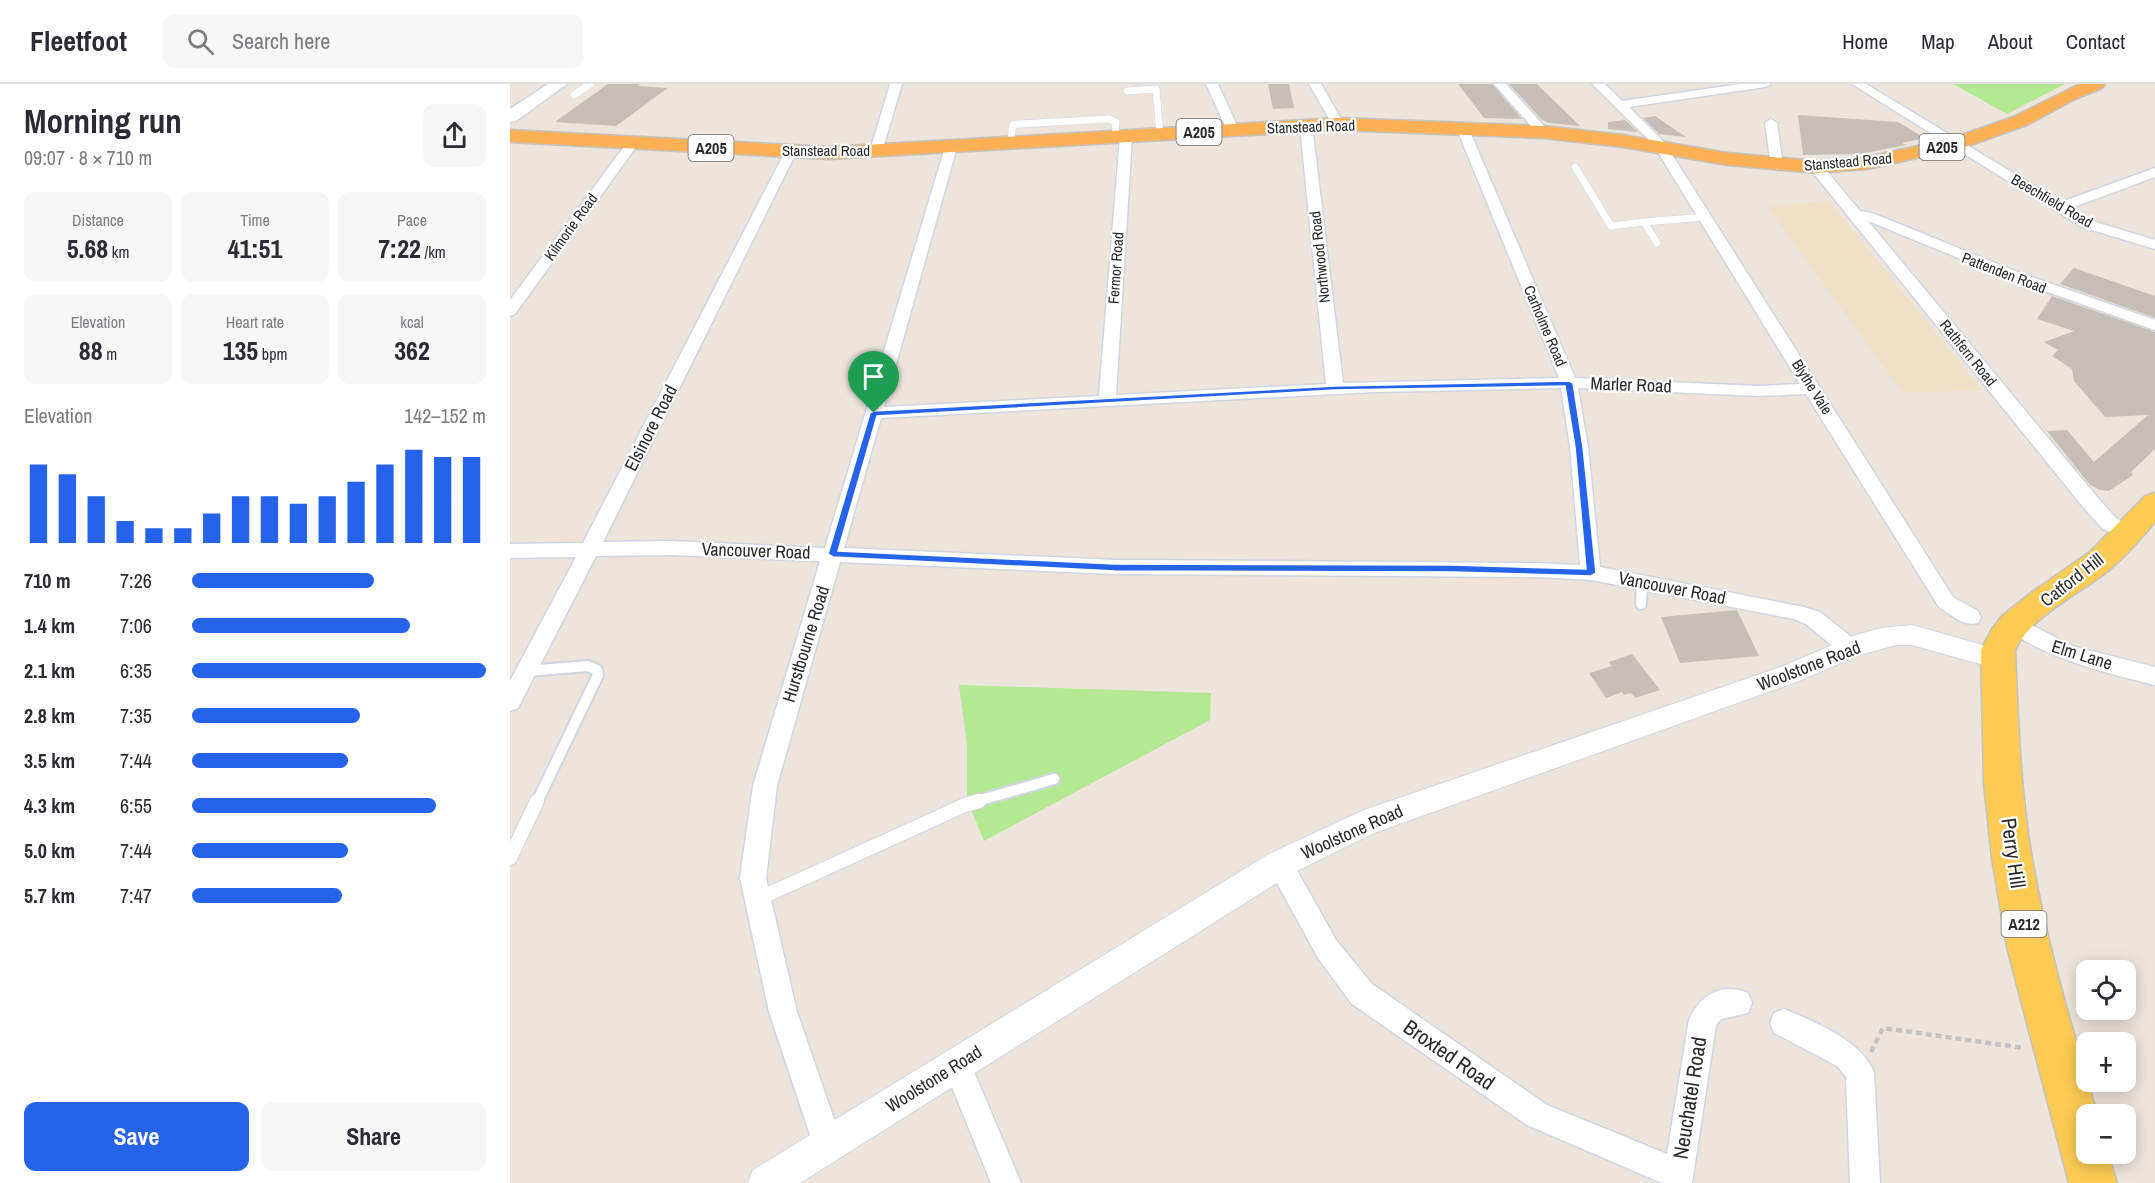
<!DOCTYPE html>
<html lang="en">
<head>
<meta charset="utf-8">
<style>
	:root { --surface:#fff; --page:#f7f7f7; --text:#2b2b33; --muted:#7c7c81; --line:#e1e1e2; --accent:#2563eb }
	body { margin:0; font-family:"Archivo Narrow",sans-serif; background:var(--page); color:var(--text); height:100vh; display:flex; flex-direction:column; font-size:22px; white-space:nowrap }
	* { box-sizing:border-box; margin:0 }
	p { font-size:20px; color:var(--muted) }
	.icon { flex:none; width:33px; height:33px; fill:none; stroke:currentColor; stroke-width:2; stroke-linecap:round; stroke-linejoin:round }
	.map { position:relative; flex:1; overflow:hidden }
	.drawer { display:flex; flex-direction:column; background:var(--surface); width:510px }
	.drawer>* { flex:none }
	.tools { position:absolute; left:1566px; top:876px; display:grid; gap:12px }
	.tools a { display:grid; place-items:center; width:60px; height:60px; border-radius:12px; background:var(--surface); box-shadow:0 3px 15px #0003; font-size:30px }
	.pin { position:absolute; display:grid; place-items:center; width:51px; height:51px; color:#fff; margin:-62px -26px; border-radius:50% 50% 50% 0; rotate:-45deg; box-shadow:0 0 6px #0007 }
	.pin .icon { rotate:45deg }
	.round { display:grid; place-items:center; flex:none; width:63px; height:63px; border-radius:12px; background:var(--page) }
	.headline { display:flex; align-items:center; justify-content:space-between; height:102px; padding:0 24px }
	h1 { font-size:33px; font-weight:700; line-height:45px }
	.stats { display:grid; grid-template-columns:repeat(3,1fr); gap:9px; height:102px; padding:6px 24px }
	.stats div { display:grid; align-content:center; border-radius:12px; background:var(--page); text-align:center }
	.stats b { font-size:26px; font-weight:700 }
	.stats small { font-size:16px; font-weight:400 }
	.stats p { font-size:16px }
	.chart { height:168px; padding:12px 24px }
	.chart p { display:flex; justify-content:space-between }
	.chart svg { width:100%; height:108px; margin-top:6px; stroke:var(--accent); stroke-width:6 }
	.button { display:flex; gap:12px; margin-top:auto; padding:12px 24px }
	.button a { flex:1; height:69px; border-radius:12px; background:var(--accent); color:#fff; font-size:24px; font-weight:700; line-height:69px; text-align:center }
	.button a+a { background:var(--page); color:var(--text) }
	ul { padding:0 24px; list-style:none; font-size:20px }
	li { display:grid; grid-template-columns:96px 72px 1fr; align-items:center; height:45px }
	li i { height:15px; border-radius:8px; background:var(--accent) }
	header { display:flex; align-items:center; gap:36px; box-sizing:border-box; height:84px; padding:0 30px; background:var(--surface); border-bottom:2px solid var(--line) }
	header strong { font-size:28px }
	nav { display:flex; gap:33px; margin-inline-start:auto; font-size:21px }
	.search { width:420px; height:54px; background:var(--page); display:flex; align-items:center; gap:15px; box-sizing:border-box; padding:0 21px; border-radius:12px; color:var(--muted); font-size:22px }
	main { display:flex; flex:1; min-height:0 }
	.map>svg:first-child { display:block }
</style>
</head>
<body>
<header>
<strong>Fleetfoot</strong>
<div class="search"><svg class="icon" aria-label="search" viewBox="0 0 24 24"><circle cx="10" cy="10" r="6"/><path d="M15 15l6 6"/></svg>Search here</div>
<nav><a>Home</a><a>Map</a><a>About</a><a>Contact</a></nav>
</header>
<main>
<section class="drawer">
<div class="headline"><div><h1>Morning run</h1><p>09:07 · 8 × 710 m</p></div><a class="round"><svg class="icon" aria-label="share" viewBox="0 0 24 24"><path d="M12 15V3M7 8l5-5 5 5M5 13v7h14v-7"/></svg></a></div>
<div class="stats">
<div><p>Distance</p><b>5.68<small> km</small></b></div>
<div><p>Time</p><b>41:51</b></div>
<div><p>Pace</p><b>7:22<small> /km</small></b></div>
</div>
<div class="stats">
<div><p>Elevation</p><b>88<small> m</small></b></div>
<div><p>Heart rate</p><b>135<small> bpm</small></b></div>
<div><p>kcal</p><b>362</b></div>
</div>
<div class="chart"><p><span>Elevation</span>142–152 m</p>
<svg viewBox="0 0 160 44" preserveAspectRatio="none"><path d="M5 44V12M15 44V16M25 44V25M35 44V35M45 44V38M55 44V38M65 44V32M75 44V25M85 44V25M95 44V28M105 44V25M115 44V19M125 44V12M135 44V6M145 44V9M155 44V9"/></svg>
</div>
<ul>
<li><b>710 m</b>7:26<i style="width:62%"></i></li>
<li><b>1.4 km</b>7:06<i style="width:74%"></i></li>
<li><b>2.1 km</b>6:35<i style="width:100%"></i></li>
<li><b>2.8 km</b>7:35<i style="width:57%"></i></li>
<li><b>3.5 km</b>7:44<i style="width:53%"></i></li>
<li><b>4.3 km</b>6:55<i style="width:83%"></i></li>
<li><b>5.0 km</b>7:44<i style="width:53%"></i></li>
<li><b>5.7 km</b>7:47<i style="width:51%"></i></li>
</ul>
<div class="button"><a>Save</a><a>Share</a></div>
</section>
<div class="map">
<svg width="1645" height="1099" viewBox="0 0 1645 1099">
	<rect width="100%" height="100%" fill="#ede4db"/>
	<path fill="#f0e1c9" d="M1319 117 1472 306 1393 309 1256 121Z"/>
	<path fill="#b5e893" d="M1443 0H1555L1497 30Z
		M449 601 701 609 700 636 474 757 457 716V661Z"/>
	<path fill="#c5bfb7" d="M98 0H130L128 2 158 4 106 42 45 38Z
		M758 0H779L784 24 763 25Z
		M948 0H982L1012 35 974 34Z
		M999 0H1027L1070 42 1039 39 1032 36Z
		M1288 31 1388 38 1415 54 1392 59 1396 61 1350 70 1293 71Z
		M1145 32 1176 53 1149 50 1133 34Z
		M1115 36 1128 48 1098 45V38Z
		M1564 184 1645 212V234L1550 200Z
		M1542 212 1645 248V365L1621 388 1623 391 1599 407 1590 406 1580 401 1537 347 1557 346 1584 378 1638 331 1595 333 1564 297 1562 285 1542 272 1548 266 1534 258 1564 247 1527 235Z
		M1227 526 1249 572 1170 579 1151 533Z
		M1122 570 1150 606 1125 614 1121 609 1114 611 1112 608 1096 614 1079 589 1102 582 1099 578Z"/>
	<g fill="none" stroke-linecap="round" stroke-linejoin="round">
		<defs>
			<path id="service-far2" d="M617 7 646 5 650 51
				M64 11 80 0
				M500 60 503 41 509 40 599 35 606 38 605 54
				M1065 83 1101 142 1134 138 1147 159
				M1134 138 1194 133"/>
			<path id="service-far1" d="M1131 520 1132 498
				M17 587 78 582 87 586 88 591 27 718
				M464 718 544 695"/>
			<path id="service" d="M0 774 27 717
				M248 815 455 721 469 717"/>
			<path id="minor" d="M380 0H392L372 67 366 71 360 67Z
				M696 0H708L729 46 727 49 723 50 717 46Z
				M799 0H811L834 40 832 43H824Z
				M984 0H996L1037 45 1039 48 1037 51H1029Z
				M1082 0H1095L1112 17 1231 0H1261L1255 3 1119 23 1154 58 1443 513 1468 527 1471 533 1468 539C1454 543 1441 531 1429 523L1296 310 1249 312 1068 304 1078 363 1090 483 1294 523 1310 528 1348 558 1351 564 1348 570 1340 572 1332 570 1296 540 1284 535 1081 496 1028 493 605 490 330 478 267 702 256 794 287 928 333 1061 329 1072 318 1076 307 1072 259 928 230 794 243 702 310 477 161 471 86 472 8 624 0 627V597L66 473 0 474V460L73 459 276 66 280 65 286 69 93 458 161 457 315 464 435 63 441 59 447 63 374 323 589 312 610 53 616 49 622 53 606 311 816 300 790 42 796 38 802 42 833 299 1049 294 946 43 952 39 958 43 1065 294 1249 302 1290 300 1143 60ZM1051 304 1060 363 1070 481 1028 479 605 476 334 464 371 334 863 308Z
				M1342 0H1356L1551 118 1645 84V93L1561 124 1582 137 1645 156V165L1572 143Z
				M1261 35 1267 39 1273 82 1267 86 1261 82 1255 39Z
				M123 55 129 59 5 230 0 232V216L119 56Z
				M1306 79 1311 80 1350 127 1362 129 1505 187 1645 236V246L1495 193 1358 137 1587 413 1607 435 1623 443 1626 448 1623 453 1616 455 1593 445 1573 423 1301 86 1300 83Z
				M1504 532 1562 562 1645 583V601C1592 588 1542 576 1497 546L1494 540 1497 534Z
				M770 769 779 772 826 856 862 900 1037 1021 1157 1070 1179 936C1190 911 1211 898 1238 909L1242 919 1238 929 1211 935 1206 941 1182 1099H1152L1017 1041 842 920 808 874 761 788 758 780 761 772Z
				M1274 925C1305 938 1351 956 1364 988L1370 1099H1340L1336 993 1327 982 1264 949 1260 939 1264 929Z
				M447 967 457 971 511 1099H481L433 981 437 971Z"/>
			<path id="tertiary" d="M1402 541 1497 568 1501 575 1497 582 1488 585 1402 561H1386L1349 571 1289 597 864 749 781 790 290 1099H238L243 1086 759 770 854 726 1271 583 1346 551 1371 544Z"/>
			<path id="secondary" d="M38 0H57L6 37 0 38V25Z"/>
			<path id="primary" d="M1645 409V438C1631 454 1617 471 1600 485 1572 509 1520 532 1505 566 1508 636 1510 706 1522 775 1537 862 1563 947 1587 1030H1576V1070H1598L1607 1099H1559L1497 863 1482 774 1474 698 1471 566 1482 545 1492 532 1521 509 1580 468 1635 412Z"/>
			<path id="trunk" d="M1570 0H1595L1592 4 1565 15 1517 41 1452 64 1357 85 1306 89 1218 81 1113 63 1033 54 828 46 320 75 0 58V46L320 63 828 34 1033 42 1113 51 1218 69 1306 77 1357 73 1440 55 1503 33Z"/>
		</defs>
		<use href="#service-far2" stroke="#d0d5e4" stroke-width="8"/>
		<use href="#service-far1" stroke="#d0d5e4" stroke-width="14"/>
		<use href="#service" stroke="#d0d5e4" stroke-width="16"/>
		<use href="#minor" stroke="#d0d5e4" stroke-width="3"/>
		<use href="#tertiary" stroke="#d0d5e4" stroke-width="2"/>
		<use href="#secondary" stroke="#d0d5e4" stroke-width="3"/>
		<use href="#primary" stroke="#c3c3c3" stroke-width="3"/>
		<use href="#trunk" stroke="#c3c3c3" stroke-width="3"/>
		<path stroke="#c3c3c3" stroke-width="4.5" stroke-dasharray="6 4" stroke-linecap="butt" d="M1361 968 1373 944 1514 964"/>
		<use href="#service-far2" stroke="#fff" stroke-width="7"/>
		<use href="#service-far1" stroke="#fff" stroke-width="10"/>
		<use href="#service" stroke="#fff" stroke-width="14"/>
		<use href="#minor" fill="#fff" fill-rule="evenodd"/>
		<use href="#tertiary" fill="#fff" fill-rule="evenodd"/>
		<use href="#secondary" fill="#fff" fill-rule="evenodd"/>
		<use href="#primary" fill="#fbcb53" fill-rule="evenodd"/>
		<use href="#trunk" fill="#fdb054" fill-rule="evenodd"/>
	</g>
	<path fill="#2563eb" stroke="#fff" stroke-width="1.5" fill-rule="evenodd" d="M1059 297 1063 299 1073 363 1086 489 1081 492 943 488 605 487 323 473 318 470 360 329 364 327 825 302ZM1055 302 1065 363 1076 485 943 481 605 480 328 467 367 332 825 306Z"/>
	<g text-anchor="middle" stroke-width="4.5" stroke-linejoin="round" paint-order="stroke">
		<g font-size="15" fill="#2a2a2a" stroke="#fff">
			<text transform="translate(801 43) rotate(-2)" y="5">Stanstead Road</text>
			<text x="316" y="72">Stanstead Road</text>
			<text transform="translate(1338 78) rotate(-5)" y="5">Stanstead Road</text>
			<text transform="translate(1542 117) rotate(30)" y="5">Beechfield Road</text>
			<text transform="translate(61 143) rotate(-54)" y="5">Kilmorie Road</text>
			<text transform="translate(810 173) rotate(-96)" y="5">Northwood Road</text>
			<text transform="translate(606 184) rotate(-86)" y="5">Fermor Road</text>
			<text transform="translate(1494 189) rotate(21)" y="5">Pattenden Road</text>
			<text transform="translate(1035 242) rotate(67)" y="5">Carholme Road</text>
			<text transform="translate(1458 269) rotate(51)" y="5">Rathfern Road</text>
			<text transform="translate(1302 303) rotate(58)" y="5">Blythe Vale</text>
		</g>
		<g fill="#fff" stroke="#6a6a6a" stroke-width="1.5">
			<rect x="666.5" y="35" width="45" height="26" rx="4.5"/>
			<rect x="1409.5" y="50" width="45" height="26" rx="4.5"/>
			<rect x="178.5" y="51" width="45" height="26" rx="4.5"/>
			<rect x="1491.5" y="827" width="45" height="26" rx="4.5"/>
		</g>
		<g font-size="16" font-weight="bold" fill="#2a2a2a">
			<text x="689" y="54">A205</text>
			<text x="1432" y="69">A205</text>
			<text x="201" y="70">A205</text>
			<text x="1514" y="846">A212</text>
		</g>
		<g font-size="18" fill="#2a2a2a" stroke="#fff">
			<text transform="translate(1121 301) rotate(2)" y="6">Marler Road</text>
			<text transform="translate(141 344) rotate(-63)" y="6">Elsinore Road</text>
			<text transform="translate(246 467) rotate(2)" y="6">Vancouver Road</text>
			<text transform="translate(1562 496) rotate(-38)" y="6">Catford Hill</text>
			<text transform="translate(1162 504) rotate(11)" y="6">Vancouver Road</text>
			<text transform="translate(296 560) rotate(-73)" y="6">Hurstbourne Road</text>
			<text transform="translate(1572 571) rotate(17)" y="6">Elm Lane</text>
			<text transform="translate(1299 582) rotate(-21)" y="6">Woolstone Road</text>
			<text transform="translate(842 748) rotate(-24)" y="6">Woolstone Road</text>
			<text transform="translate(424 995) rotate(-32)" y="6">Woolstone Road</text>
		</g>
		<g font-size="21" fill="#2a2a2a" stroke="#fff">
			<text transform="translate(1503 769) rotate(82)" y="7">Perry Hill</text>
			<text transform="translate(939 971) rotate(35)" y="7">Broxted Road</text>
			<text transform="translate(1180 1014) rotate(-81)" y="7">Neuchatel Road</text>
		</g>
	</g>
</svg>
<div class="tools">
<a><svg class="icon" aria-label="locate" viewBox="0 0 24 24"><circle cx="12" cy="12" r="6"/><path d="M12 2v4M12 18v4M2 12h4M18 12h4"/></svg></a>
<a>+</a>
<a>−</a>
</div>
<div class="pin" style="left:364px;top:329px;background:#1e9e55"><svg class="icon" aria-label="arrive" viewBox="0 0 24 24"><path d="M6 21V4h12l-3 4 3 4H6"/></svg></div>
</div>
</main>
</body>
</html>
